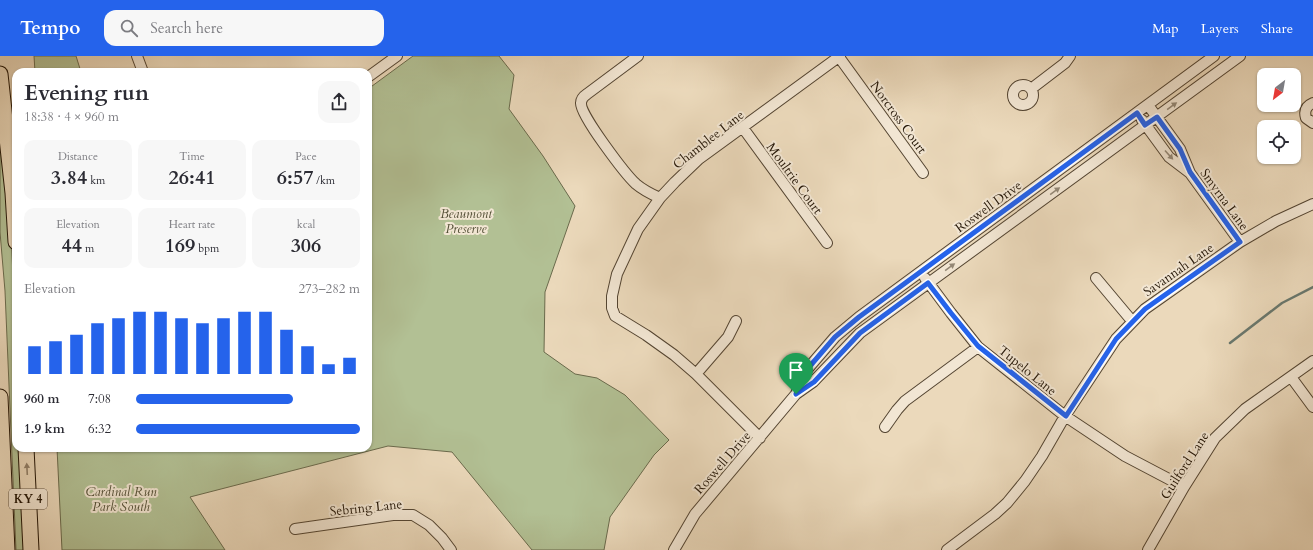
<!DOCTYPE html>
<html lang="en">
<head>
<meta charset="utf-8">
<style>
	:root { --surface:#fff; --page:#f7f7f7; --text:#2b2b33; --muted:#7c7c81; --accent:#2563eb }
	body { margin:0; font-family:Cardo,serif; background:var(--page); color:var(--text); height:100vh; display:flex; flex-direction:column; font-size:15px; white-space:nowrap }
	* { box-sizing:border-box; margin:0 }
	p { font-size:13px; color:var(--muted) }
	.icon { flex:none; width:22px; height:22px; fill:none; stroke:currentColor; stroke-width:2; stroke-linecap:round; stroke-linejoin:round }
	.map { position:relative; flex:1; overflow:hidden }
	.sheet { position:absolute; left:12px; top:12px; width:360px; height:384px; display:flex; flex-direction:column; background:var(--surface); border-radius:12px; box-shadow:0 1px 3px #0004 }
	.sheet>* { flex:none }
	.needle { width:26px; rotate:211deg }
	.buttons { position:absolute; left:1257px; top:12px; display:grid; gap:8px }
	.buttons a { display:grid; place-items:center; width:44px; height:44px; border-radius:8px; background:var(--surface); box-shadow:0 1px 3px #0004; font-size:20px }
	.pin { position:absolute; display:grid; place-items:center; width:34px; height:34px; color:#fff; margin:-41px -17px; border-radius:50% 50% 50% 0; rotate:-45deg; box-shadow:0 0 4px #0007 }
	.pin .icon { rotate:45deg }
	.round { display:grid; place-items:center; flex:none; width:42px; height:42px; border-radius:12px; background:var(--page) }
	.overview { display:flex; align-items:center; justify-content:space-between; height:68px; padding:0 12px }
	h1 { font-size:22px; font-weight:700; line-height:30px }
	.figures { display:grid; grid-template-columns:repeat(3,1fr); gap:6px; height:68px; padding:4px 12px }
	.figures div { display:grid; align-content:center; border-radius:10px; background:var(--page); text-align:center }
	.figures b { font-size:20px; font-weight:700 }
	.figures small { font-size:11px; font-weight:400 }
	.figures p { font-size:11px }
	.chart { height:112px; padding:8px 12px }
	.chart p { display:flex; justify-content:space-between }
	.chart svg { width:100%; height:72px; margin-top:4px; stroke:var(--accent); stroke-width:6 }
	ul { padding:0 12px; list-style:none; font-size:13px }
	li { display:grid; grid-template-columns:64px 48px 1fr; align-items:center; height:30px }
	li i { height:10px; border-radius:5px; background:var(--accent) }
	header { display:flex; align-items:center; gap:24px; box-sizing:border-box; height:56px; padding:0 20px; background:var(--accent); color:#fff }
	header strong { font-size:19px }
	nav { display:flex; gap:22px; margin-inline-start:auto; font-size:14px }
	.search { width:280px; height:36px; background:var(--page); display:flex; align-items:center; gap:10px; box-sizing:border-box; padding:0 14px; border-radius:12px; color:var(--muted); font-size:15px }
	.map>svg:first-child { display:block }
</style>
</head>
<body>
<header>
<strong>Tempo</strong>
<div class="search"><svg class="icon" aria-label="search" viewBox="0 0 24 24"><circle cx="10" cy="10" r="6"/><path d="M15 15l6 6"/></svg>Search here</div>
<nav><a>Map</a><a>Layers</a><a>Share</a></nav>
</header>
<div class="map">
<svg width="1313" height="494" viewBox="0 0 1313 494">
	<rect width="100%" height="100%" fill="#ebd9bb"/>
	<filter id="stains"><feTurbulence type="fractalNoise" baseFrequency=".005" numOctaves="4"/><feColorMatrix values="0 0 0 0 .2 0 0 0 0 .09 0 0 0 0 .02 0 0 0 .5 -.17"/></filter>
	<radialGradient id="worn" r=".72"><stop offset=".6" stop-color="#630" stop-opacity="0"/><stop offset="1" stop-color="#630" stop-opacity=".3"/></radialGradient>
	<path fill="#b2c094" stroke="#6a6a4c" d="M34 0H76L81 16H35Z
		M413 0H499L514 19 509 53 543 100 575 150 545 236 544 296 575 318 597 322 625 339 669 384 654 399 610 461 604 494H532L452 396 388 390 190 441 225 494H62L57 392H368V33Z
		M0 69 11 178 16 280V392H21L25 494H16L5 235 0 176Z"/>
	<g fill="none" stroke-linecap="round" stroke-linejoin="round">
		<path stroke="#69786e" stroke-width="2.5" d="M1230 287 1282 247 1313 231"/>
		<defs>
			<path id="minor" d="M137 0 143 16
				M638 0 587 38C584 40 581 43 581 47 580 59 626 119 636 128 643 134 651 138 660 142
				M839 1 923 117
				M368 21 397 0
				M1013 39a10 10 0 1 1 20 0a10 10 0 1 1-20 0Z
				M1031 33 1065 7 1070 0
				M1313 47C1306 50 1304 55 1306 62L1313 67
				M1148 49 1180 93 1190 117 1240 186
				M1142 64 1169 101 1190 117
				M743 72 827 187
				M925 222 951 257 978 291 1065 360 1125 400 1184 431
				M1096 222 1132 265
				M696 318 728 281 736 265
				M1291 321 1313 351
				M796 338 804 317 835 281 859 261 1214 0
				M885 371 897 354 905 345 978 291
				M760 382 696 318 674 299 646 279 615 260 612 252V240L617 218 638 173 660 142 675 126 699 103 840 0
				M295 473 393 459H413L429 469 442 482 451 494
				M674 494 695 458 796 338 813 326 860 277 1240 0
				M947 494 995 458 1007 447 1025 425 1042 400 1065 360 1116 283 1145 253 1240 186 1276 165 1313 148
				M1148 494 1184 431 1215 382 1245 353 1313 305"/>
			<path id="highway" d="M0 18 13 137 16 186
				M0 341 7 494
				M26 392 31 494"/>
		</defs>
		<use href="#minor" stroke="#544532" stroke-width="12"/>
		<use href="#highway" stroke="#221405" stroke-width="17"/>
		<use href="#minor" stroke="#f2e6d3" stroke-width="10"/>
		<use href="#highway" stroke="#ebd9bb" stroke-width="15"/>
	</g>
	<defs><path id="oneway-solid" d="M-6-.8H1V-3.2L6.5 0L1 3.2V.8H-6Z"/></defs>
	<g fill="#948876">
		<use href="#oneway-solid" transform="translate(1172 50) rotate(-36)"/>
		<use href="#oneway-solid" transform="translate(1169 99) rotate(48)"/>
		<use href="#oneway-solid" transform="translate(1055 135) rotate(-36)"/>
		<use href="#oneway-solid" transform="translate(950 211) rotate(-36)"/>
	</g>
	<use fill="#918069" href="#oneway-solid" transform="translate(27 413) rotate(-93)"/>
	<g fill="none" stroke-linecap="round" stroke-linejoin="round">
		<defs>
			<path id="route" d="M1137 57 1145 69 1157 61 1180 93 1190 116 1240 186 1145 253 1116 283 1066 360 978 290 951 257 928 227 860 277 814 326 796 338 804 317 835 281 859 261Z"/>
		</defs>
		<use href="#route" stroke="#fff" stroke-width="8"/>
		<use href="#route" stroke="#2563eb" stroke-width="5"/>
	</g>
	<g text-anchor="middle" stroke-width="4" stroke-linejoin="round" paint-order="stroke">
		<rect fill="#f2e6d3" stroke="#605343" stroke-width="1" x="9" y="433" width="38" height="20" rx="3"/>
		<g font-size="12" font-weight="bold" fill="#221405">
			<text x="28" y="447">KY 4</text>
		</g>
		<g font-size="13" fill="#221405" stroke="#f2e6d3">
			<text transform="translate(899 61) rotate(54)" y="5">Norcross Court</text>
			<text transform="translate(708 83) rotate(-38)" y="5">Chamblee Lane</text>
			<text transform="translate(795 122) rotate(54)" y="5">Moultrie Court</text>
			<text transform="translate(1225 143) rotate(54)" y="5">Smyrna Lane</text>
			<text transform="translate(988 150) rotate(-36)" y="5">Roswell Drive</text>
			<text transform="translate(1178 213) rotate(-35)" y="5">Savannah Lane</text>
			<text transform="translate(1028 314) rotate(39)" y="5">Tupelo Lane</text>
			<text transform="translate(722 406) rotate(-49)" y="5">Roswell Drive</text>
			<text transform="translate(1184 409) rotate(-57)" y="5">Guilford Lane</text>
			<text transform="translate(366 451) rotate(-6)" y="5">Sebring Lane</text>
		</g>
		<g font-size="13" font-style="italic" fill="#545037" stroke="#f2e6d3">
			<text x="466" y="162">Beaumont<tspan x="466" dy="15">Preserve</tspan></text>
			<text x="121" y="440">Cardinal Run<tspan x="121" dy="15">Park South</tspan></text>
		</g>
	</g>
	<rect width="100%" height="100%" filter="url(#stains)"/>
	<rect width="100%" height="100%" fill="url(#worn)"/>
</svg>
<div class="buttons">
<a><svg class="needle" viewBox="-14 -14 28 28"><path d="M0-13l5 13h-10z" fill="#e53935"/><path d="M0 13l5-13h-10z" fill="#7c7c81"/></svg></a>
<a><svg class="icon" aria-label="locate" viewBox="0 0 24 24"><circle cx="12" cy="12" r="6"/><path d="M12 2v4M12 18v4M2 12h4M18 12h4"/></svg></a>
</div>
<div class="pin" style="left:796px;top:338px;background:#1e9e55"><svg class="icon" aria-label="arrive" viewBox="0 0 24 24"><path d="M6 21V4h12l-3 4 3 4H6"/></svg></div>
<section class="sheet">
<div class="overview"><div><h1>Evening run</h1><p>18:38 · 4 × 960 m</p></div><a class="round"><svg class="icon" aria-label="share" viewBox="0 0 24 24"><path d="M12 15V3M7 8l5-5 5 5M5 13v7h14v-7"/></svg></a></div>
<div class="figures">
<div><p>Distance</p><b>3.84<small> km</small></b></div>
<div><p>Time</p><b>26:41</b></div>
<div><p>Pace</p><b>6:57<small> /km</small></b></div>
</div>
<div class="figures">
<div><p>Elevation</p><b>44<small> m</small></b></div>
<div><p>Heart rate</p><b>169<small> bpm</small></b></div>
<div><p>kcal</p><b>306</b></div>
</div>
<div class="chart"><p><span>Elevation</span>273–282 m</p>
<svg viewBox="0 0 160 44" preserveAspectRatio="none"><path d="M5 44V27M15 44V24M25 44V20M35 44V13M45 44V10M55 44V6M65 44V6M75 44V10M85 44V13M95 44V10M105 44V6M115 44V6M125 44V17M135 44V27M145 44V38M155 44V34"/></svg>
</div>
<ul>
<li><b>960 m</b>7:08<i style="width:70%"></i></li>
<li><b>1.9 km</b>6:32<i style="width:100%"></i></li>
</ul>
</section>
</div>
</body>
</html>
